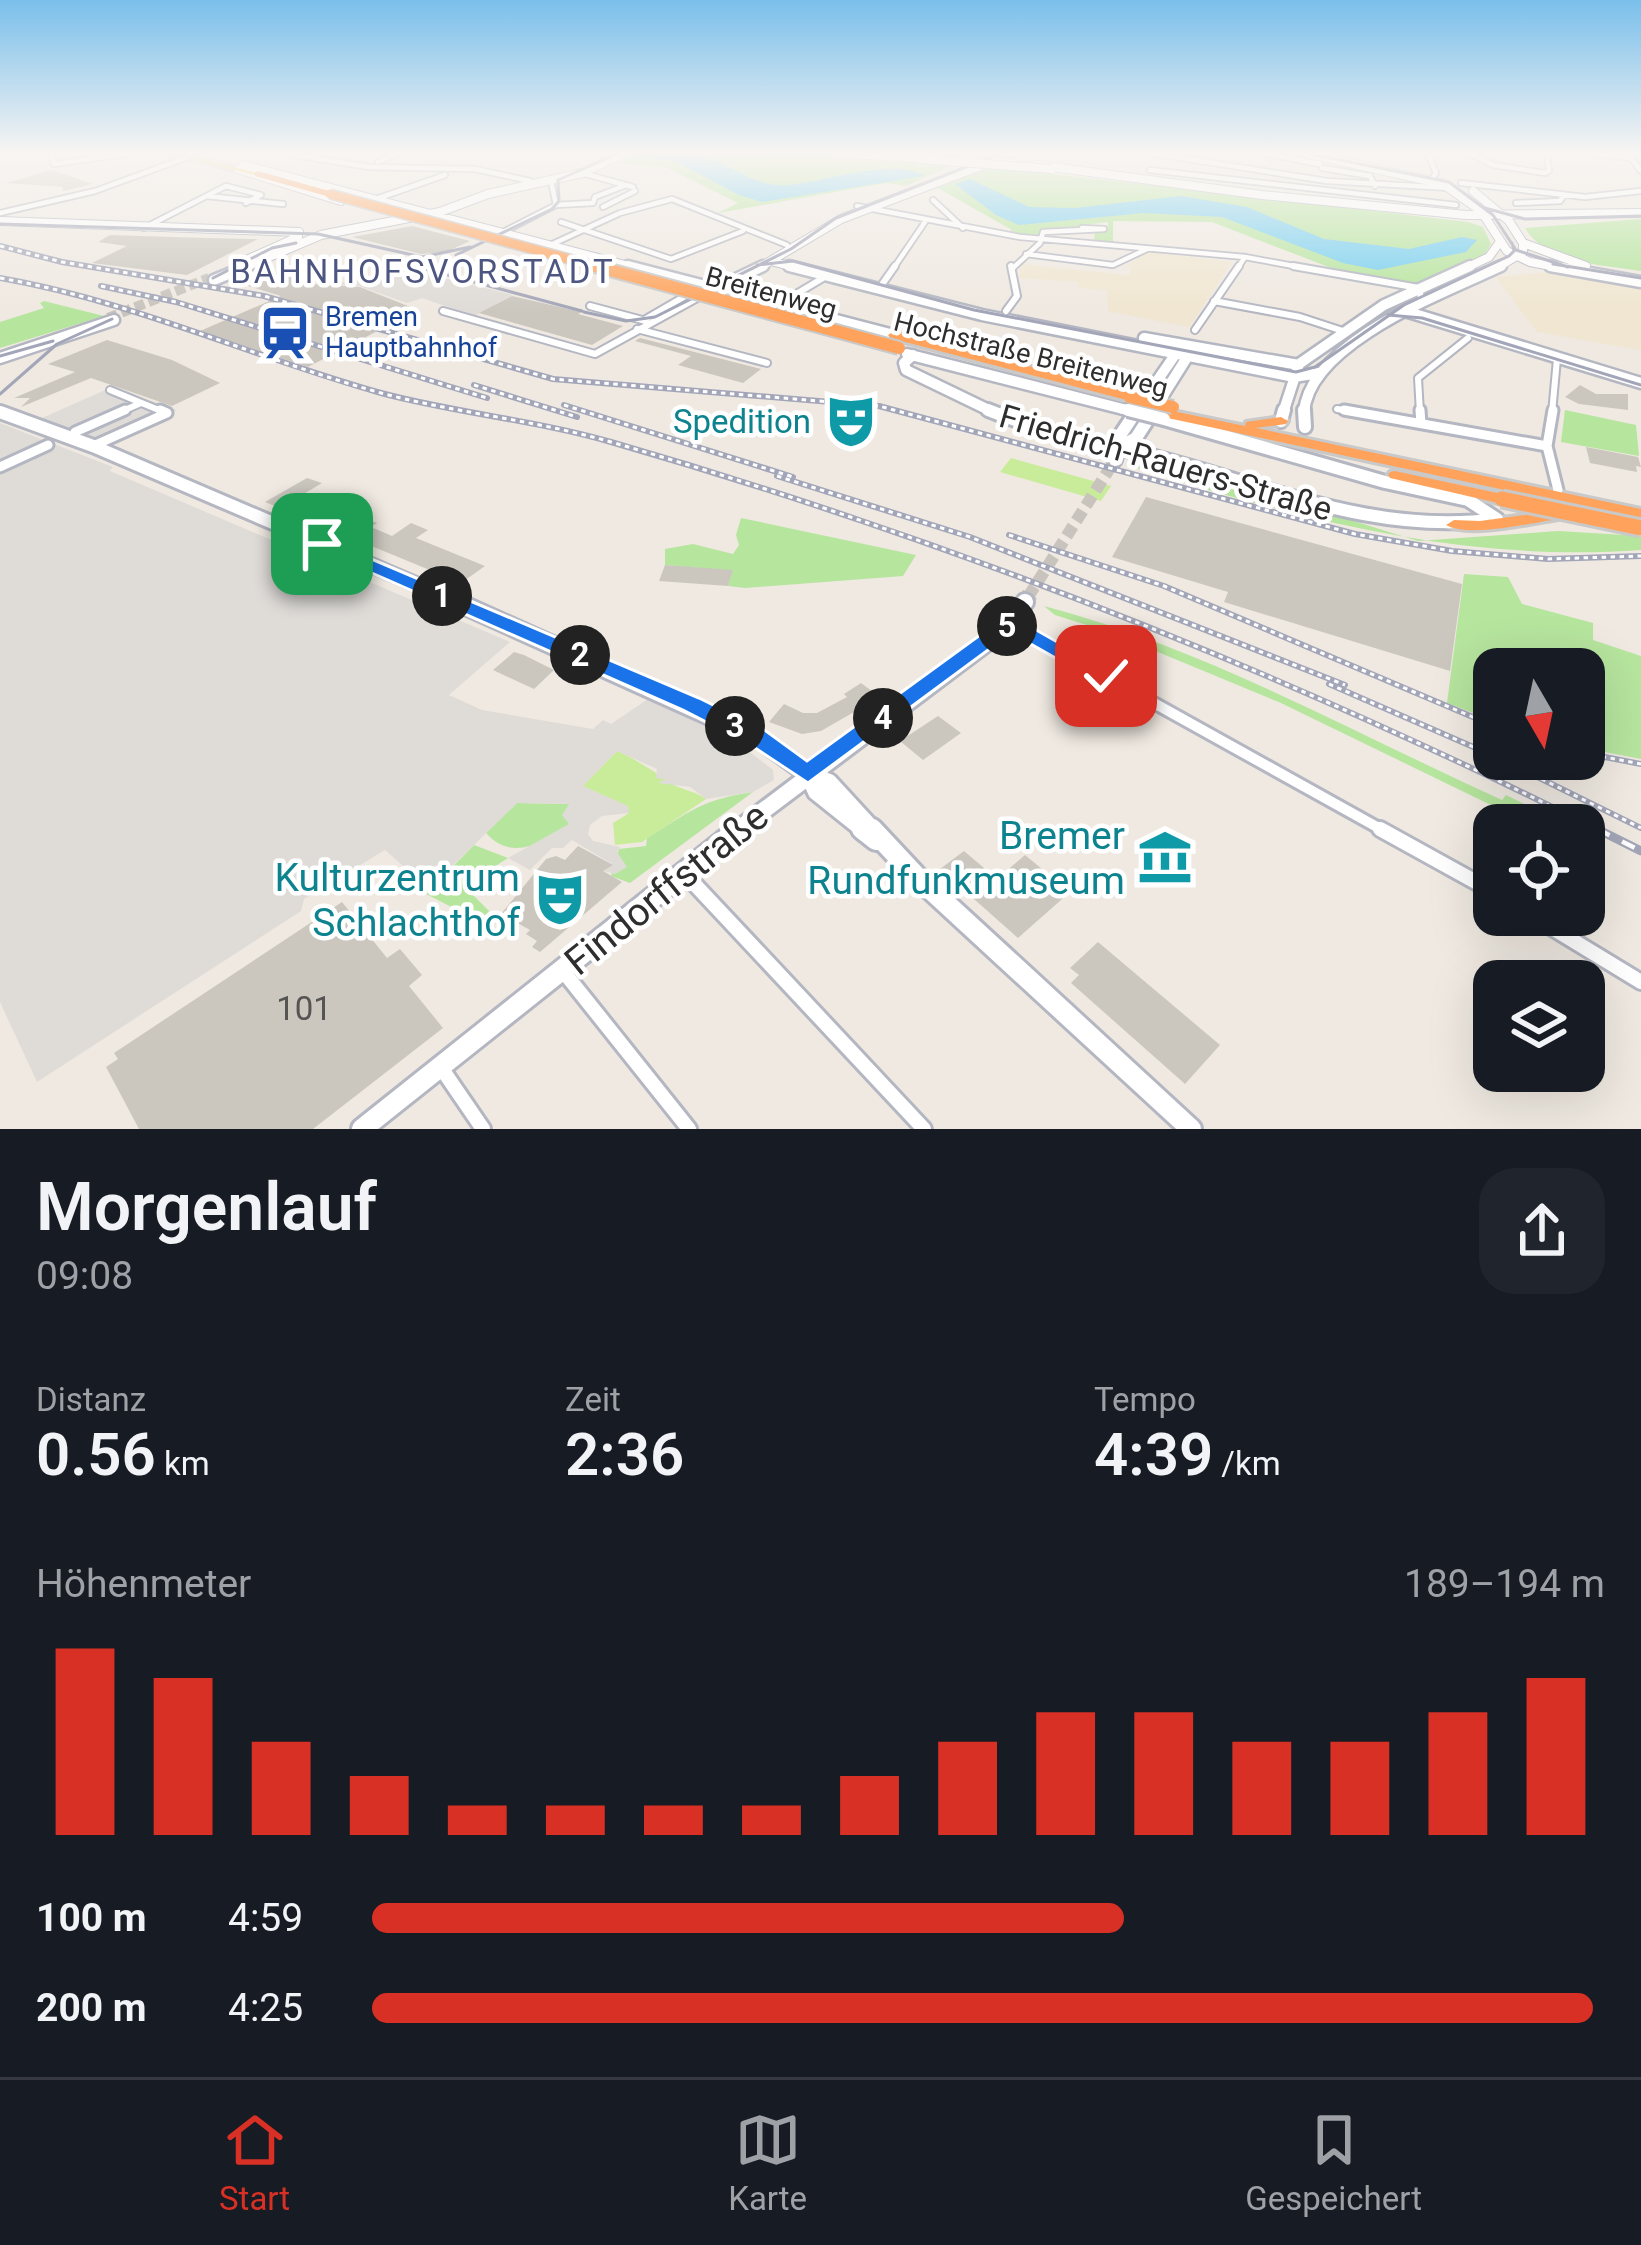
<!DOCTYPE html>
<html lang="de">
<head>
<meta charset="utf-8">
<style>
	:root { --surface:#171b24; --page:#20242c; --text:#f1f3f6; --muted:#9ea1a6; --line:#363941; --accent:#d93025 }
	body { margin:0; font-family:Roboto,sans-serif; background:var(--page); color:var(--text); height:100vh; display:flex; flex-direction:column; font-size:45px; white-space:nowrap }
	* { box-sizing:border-box; margin:0 }
	p { font-size:39px; color:var(--muted) }
	.icon { flex:none; width:66px; height:66px; fill:none; stroke:currentColor; stroke-width:2; stroke-linecap:round; stroke-linejoin:round }
	.map { position:relative; height:1129px; overflow:hidden }
	.details { display:flex; flex-direction:column; background:var(--surface); flex:1 }
	.details>* { flex:none }
	.needle { width:78px; rotate:171deg }
	.buttons { position:absolute; left:1473px; top:648px; display:grid; gap:24px }
	.buttons a { display:grid; place-items:center; width:132px; height:132px; border-radius:24px; background:var(--surface); box-shadow:0 12px 48px #0002; font-size:60px }
	.pin { position:absolute; display:grid; place-items:center; width:102px; height:102px; color:#fff; margin:-51px; border-radius:24px; box-shadow:0 6px 18px #0006 }
	.km { position:absolute; width:60px; height:60px; margin:-30px; border-radius:50%; background:#222; color:#fff; font-size:33px; line-height:60px; text-align:center }
	.round { display:grid; place-items:center; flex:none; width:126px; height:126px; border-radius:36px; background:var(--page) }
	.head { display:flex; align-items:center; justify-content:space-between; height:204px; padding:0 36px }
	h1 { font-size:66px; font-weight:600; line-height:90px }
	.stats { display:grid; grid-template-columns:repeat(3,1fr); gap:18px; height:204px; padding:12px 36px }
	.stats div { display:grid; align-content:center }
	.stats b { font-size:60px; font-weight:600 }
	.stats small { font-size:33px; font-weight:400 }
	.stats p { font-size:33px }
	.chart { height:336px; padding:24px 36px }
	.chart p { display:flex; justify-content:space-between }
	.chart svg { width:100%; height:216px; margin-top:12px; stroke:var(--accent); stroke-width:6 }
	ul { padding:0 36px; list-style:none; font-size:39px }
	li { display:grid; grid-template-columns:192px 144px 1fr; align-items:center; height:90px }
	li i { height:30px; border-radius:15px; background:var(--accent) }
	.tab-bar { display:flex; justify-content:space-around; align-items:center; height:168px; border-top:3px solid var(--line); background:var(--surface); font-size:33px; color:var(--muted) }
	.tab-bar a { display:grid; justify-items:center; gap:6px }
	.tab-bar .current { color:var(--accent) }
	.map>svg:first-child { display:block }
</style>
</head>
<body>
<div class="map">
<svg width="1641" height="1129" viewBox="0 0 1641 1129">
	<rect width="100%" height="100%" fill="#efe9e1"/>
	<path fill="#f0e6d1" d="M1148 252 1232 262 1189 327 1108 311 1107 290 1079 288 1078 282 1019 278 1021 264 1129 275 1131 268 1124 267Z
		M1550 272 1641 286V350L1537 332 1496 277Z"/>
	<path fill="#b6e59e" d="M635 154H795L955 164 906 186 886 183 718 213 738 203 667 168 618 163Z
		M992 167 1468 222 1483 227 1491 244 1482 258 1414 285 1339 271 1212 222 1113 221V243L1094 242 1095 231H1107L1108 222 1084 225 1083 230 1042 232 1040 237 1007 233 1012 230 938 188Z
		M1641 219V271C1601 264 1548 265 1525 228Z
		M44 301 104 316 0 348V322L44 308 40 303Z
		M1565 410 1636 425 1639 456 1561 442Z
		M1137 463 1283 499 1418 541 1558 531 1641 536V550C1464 563 1298 519 1130 466Z
		M741 518 916 555 903 576 745 588 728 586 732 571 665 565V549L693 544 733 554 739 545 736 535Z
		M1464 574 1508 577 1522 604 1593 623V640L1641 656V759L1584 748V669H1494V721L1447 703Z
		M1044 606C1204 648 1350 731 1502 800L1506 795 1567 825H1545L1499 809 1281 703 1112 633 1055 615Z
		M753 792 630 883 611 876 619 849 646 846 647 838C688 813 702 799 753 792Z
		M517 803 570 804V824C543 842 513 863 486 833Z
		M474 845 508 858 477 878 473 895 489 911 481 922 426 894Z"/>
	<path fill="#c9ec9a" d="M1011 458 1111 486 1101 501 1000 472Z
		M617 751C637 760 652 770 669 782 680 790 694 790 706 799L642 842 615 845 613 823 629 813 583 786Z"/>
	<path fill="#dfdcd8" d="M395 268 457 281 513 295 474 316 422 298 407 303 359 286 337 285 356 276 368 279Z
		M112 387 177 410 106 444 42 418Z
		M0 423 113 467 110 471 510 642 449 695 482 710 593 729 603 720 611 724 648 699 737 742 773 770 774 780 753 792 706 799 690 787 658 783 665 779 656 778 657 769 617 751 583 786 628 806 629 813 602 816 590 825 588 834 593 841 620 847 617 852 627 867 615 874 603 871 612 864 572 840 563 848H552L530 870 508 858 569 824 562 815 569 804 517 803 429 889 385 850 304 899 301 911 37 1082 0 1002Z"/>
	<path fill="#75cff0" d="M635 154C659 154 687 150 709 158 737 168 755 187 787 185 821 183 897 156 924 176L762 202 739 195 675 161 629 158Z
		M970 179 1029 207 1075 208 1181 196 1247 207 1324 239 1409 249 1462 237 1477 240 1466 252 1378 270 1343 263 1222 217 1144 213 1019 225 996 215 955 184Z"/>
	<path fill="#cbc7bf" d="M52 170 93 184 63 191V187L6 183Z
		M412 226 470 241 446 252 421 254 352 237Z
		M110 235 206 238 258 239 187 275 92 263 127 246 98 242Z
		M263 269 313 284 360 287 418 310 308 367 200 331 281 296 235 282Z
		M512 296 582 312 578 314 623 326 592 345 479 313Z
		M640 338 761 369 743 383 678 365 691 356 635 341Z
		M107 340 172 360 220 383 172 406 91 378 21 407 30 398H14L75 372 48 364Z
		M1580 385 1596 394H1628V410L1579 404 1565 397Z
		M1586 447 1638 457 1641 467 1636 466 1637 472 1590 463Z
		M307 478 322 483 297 498 356 521 361 517 377 523 371 527 392 536 411 523 428 530 416 538 485 566 461 583 265 502Z
		M1146 497 1462 584 1450 671 1224 602 1228 592 1112 557Z
		M665 565 733 570 728 586 659 581Z
		M514 652 524 655 554 670 534 689 493 670Z
		M861 683 880 697 821 731 802 734 769 722 784 704 803 713H817L847 697 844 694Z
		M938 716 961 733 923 760 900 741Z
		M578 846 613 865 603 871 622 882 540 952 532 947 537 941 526 934 530 930 501 914 546 859 556 856 565 860Z
		M964 851 997 879 1025 855 1070 892 1018 938 940 869Z
		M342 902 387 958 400 949 422 975 409 986 443 1028 313 1129H139L106 1067 118 1059 114 1053Z
		M1098 942 1220 1045 1185 1084 1071 983 1079 975 1070 968Z"/>
	<g fill="none" stroke-linecap="round" stroke-linejoin="round">
		<path stroke="#c8c4bd" stroke-width="10" stroke-dasharray="10 4.5" stroke-linecap="butt" d="M108 318 209 278"/>
		<path stroke="#c8c4bd" stroke-width="12" stroke-dasharray="12 6" stroke-linecap="butt" d="M1028 597 1115 460"/>
		<path stroke="#c8c4bd" stroke-width="16" stroke-dasharray="16 8" stroke-linecap="butt" d="M1025 602 1030 594"/>
		<defs>
			<path id="street-far4" d="M52 154 54 164 125 154
				M1156 154 1327 181 1451 188
				M1267 154 1320 164
				M1428 154 1436 173 1432 179
				M1471 154 1493 165 1545 173 1549 171 1547 154
				M1597 154 1631 158 1641 171
				M294 155 369 167 475 169 530 181
				M378 162 396 154
				M1322 168 1370 176 1375 186
				M1150 170 1456 205
				M582 173 633 187
				M1461 183 1585 197 1641 191
				M226 186 261 195 246 203
				M207 196 283 204
				M376 199 445 175
				M933 200 963 228
				M1516 203 1560 201 1564 195
				M555 205 593 203 595 197 626 185
				M857 206 1020 237 1245 257 1310 269
				M603 207 635 191
				M0 213 95 191 188 157
				M561 222 671 259 743 231
				M144 228 226 186
				M501 233 556 205 551 181
				M546 247 620 213 672 199 787 245
				M1026 254 1113 265 1147 249
				M893 269 925 222
				M1012 269 1040 243 1043 232 1104 229 1082 228
				M1237 269 1245 257"/>
			<path id="street-far3" d="M1293 266 1419 288 1422 303
				M883 283 895 266
				M1214 301 1300 317 1346 332
				M590 306 646 321
				M776 306 828 275
				M443 311 595 354 697 298
				M1006 311 1017 296 1011 266
				M644 320 687 295
				M637 329 767 363
				M1195 330 1239 266
				M110 390 166 413
				M1337 409 1361 413
				M118 413 141 403
				M1420 413 1418 378 1468 338
				M1552 413 1557 359"/>
			<path id="street-far2" d="M1344 410 1547 446
				M1420 410 1421 423
				M1553 410 1547 446 1558 490
				M75 432 125 410
				M93 446 167 413 160 410
				M0 467 48 445"/>
			<path id="street-far1" d="M1010 623 1386 832"/>
			<path id="street" d="M1380 829 1494 892
				M686 875 924 1129
				M1531 915 1641 982
				M563 971 689 1129
				M442 1069 483 1129"/>
			<path id="secondary-far4" d="M834 154H842
				M852 154 1015 163
				M1309 154 1443 184 1481 211 1507 251 1530 262 1567 269
				M243 165 640 269
				M1037 165 1262 195 1466 215 1641 213
				M238 169 341 201
				M1473 191 1509 221 1523 243
				M0 221 299 232
				M1523 243 1586 266
				M771 261 801 269
				M242 262 298 237
				M241 269 321 235 440 212 488 194 582 173 623 154
				M757 269 841 219 991 162
				M1464 269 1489 257 1499 243
				M1495 269 1523 252V243"/>
			<path id="secondary-far3" d="M628 266 894 335
				M789 266 982 315 1294 377 1319 373
				M1550 266 1641 282
				M214 280 248 266
				M713 290 763 266
				M1405 311 1641 383
				M1144 338 1299 365
				M907 354 1123 409
				M913 355 904 363 906 370 995 413
				M0 358 114 320
				M1135 413 1177 352
				M1152 413 1191 351
				M1283 413 1299 364 1384 305 1470 266
				M1304 413C1308 343 1445 292 1501 266"/>
			<path id="secondary-far2" d="M988 410C1044 433 1108 444 1166 460 1277 490 1380 535 1497 519L1468 500 1385 482 1164 419
				M1304 410 1305 427
				M0 412 93 446 446 597
				M1281 421 1284 410
				M1121 447 1136 438 1154 410
				M1115 460 1121 434 1137 410"/>
			<path id="secondary-far1" d="M439 594 758 738 808 774 829 782 875 832
				M808 774 816 792 866 832
				M735 832 999 633 1025 602"/>
			<path id="secondary" d="M862 829 876 840
				M872 829 915 875 1191 1129
				M362 1129 739 829"/>
			<path id="primary" d="M170 154H182L262 174 258 176Z"/>
			<path id="highway" d="M258 171 333 192 335 194 330 197 255 176V172Z
				M894 331 1135 394 1137 397 1130 401 890 338 888 335Z
				M1168 410 1245 426 1246 422 1281 417 1288 421 1286 424 1256 428 1641 509V519L1163 417 1161 414Z
				M1395 471 1502 494 1510 499 1502 504 1390 478 1388 475 1390 472Z
				M1553 511 1561 516 1558 519C1531 523 1469 538 1446 525L1454 520 1480 521Z"/>
		</defs>
		<use href="#street-far4" stroke="#b4b7c1" stroke-width="8"/>
		<use href="#street-far3" stroke="#b4b7c1" stroke-width="10"/>
		<use href="#street-far2" stroke="#b4b7c1" stroke-width="15"/>
		<use href="#street-far1" stroke="#b4b7c1" stroke-width="16"/>
		<use href="#street" stroke="#b4b7c1" stroke-width="20"/>
		<use href="#secondary-far4" stroke="#b4b7c1" stroke-width="10"/>
		<use href="#secondary-far3" stroke="#b4b7c1" stroke-width="15"/>
		<use href="#secondary-far2" stroke="#b4b7c1" stroke-width="18"/>
		<use href="#secondary-far1" stroke="#b4b7c1" stroke-width="22"/>
		<use href="#secondary" stroke="#b4b7c1" stroke-width="26"/>
		<use href="#primary" stroke="#c9c9c9" stroke-width="6"/>
		<use href="#highway" stroke="#c9c9c9" stroke-width="6"/>
		<use href="#street-far4" stroke="#fff" stroke-width="4.5"/>
		<use href="#street-far3" stroke="#fff" stroke-width="6"/>
		<use href="#street-far2" stroke="#fff" stroke-width="9"/>
		<use href="#street-far1" stroke="#fff" stroke-width="10"/>
		<use href="#street" stroke="#fff" stroke-width="14"/>
		<use href="#secondary-far4" stroke="#fff" stroke-width="8"/>
		<use href="#secondary-far3" stroke="#fff" stroke-width="10"/>
		<use href="#secondary-far2" stroke="#fff" stroke-width="12"/>
		<use href="#secondary-far1" stroke="#fff" stroke-width="16"/>
		<use href="#secondary" stroke="#fff" stroke-width="20"/>
		<use href="#primary" fill="#f2d163" fill-rule="evenodd"/>
		<use href="#highway" fill="#ffa35c" fill-rule="evenodd"/>
		<path stroke="#a3a6b8" stroke-width="3" d="M1311 154 1449 182 1493 215 1516 250 1568 267
			M1485 208 1525 219 1641 216
			M0 224 318 234 422 257 470 247
			M456 255 552 209 559 201 558 180 617 154
			M407 264 582 311
			M1553 264 1641 278
			M757 265 793 261 974 310 1296 372 1315 367 1404 305 1509 256 1514 251 1512 243
			M213 278 272 248 296 243
			M584 312 626 321 655 317 791 249 836 218 999 154
			M1388 315 1422 318 1641 385
			M0 356 53 341
			M0 394 57 344 112 319"/>
		<defs>
			<path id="rail-far1" d="M0 246 62 262 264 296 553 379 879 406 1355 534 1452 551 1548 559 1641 556
				M0 278C132 301 252 357 381 393 456 413 535 420 611 442 954 541 1284 672 1603 832
				M101 286 176 302 487 398
				M474 385 577 417
				M564 405 793 477
				M777 476 970 537 1345 685
				M1009 535 1164 586 1494 726
				M1329 684 1494 756
				M1584 753 1641 764
				M1501 759 1641 828"/>
			<path id="rail" d="M1597 829 1641 851"/>
		</defs>
		<use href="#rail-far1" stroke="#a3a6b8" stroke-width="6"/>
		<use href="#rail" stroke="#a3a6b8" stroke-width="9"/>
		<use href="#rail-far1" stroke="#fff" stroke-width="3" stroke-dasharray="4.5" stroke-linecap="butt"/>
		<use href="#rail" stroke="#fff" stroke-width="4.5" stroke-dasharray="14" stroke-linecap="butt"/>
		<defs>
			<path id="secondary-bridge-far2" d="M920 159 1052 169"/>
			<path id="secondary-bridge-far1" d="M1123 409 1140 413"/>
			<path id="secondary-bridge" d="M1128 410 1164 419"/>
			<path id="highway-bridge-far2" d="M330 194 606 269"/>
			<path id="highway-bridge-far1" d="M595 266 899 348
				M1130 397 1173 407"/>
			<path id="highway-bridge" d="M1502 499 1641 528"/>
		</defs>
		<use href="#secondary-bridge-far2" stroke="#b4b7c1" stroke-width="10" stroke-linecap="butt"/>
		<use href="#secondary-bridge-far1" stroke="#b4b7c1" stroke-width="15" stroke-linecap="butt"/>
		<use href="#secondary-bridge" stroke="#b4b7c1" stroke-width="18" stroke-linecap="butt"/>
		<use href="#highway-bridge-far2" stroke="#c9c9c9" stroke-width="12" stroke-linecap="butt"/>
		<use href="#highway-bridge-far1" stroke="#c9c9c9" stroke-width="16" stroke-linecap="butt"/>
		<use href="#highway-bridge" stroke="#c9c9c9" stroke-width="21" stroke-linecap="butt"/>
		<use href="#secondary-bridge-far2" stroke="#fff" stroke-width="8"/>
		<use href="#secondary-bridge-far1" stroke="#fff" stroke-width="10"/>
		<use href="#secondary-bridge" stroke="#fff" stroke-width="12"/>
		<use href="#highway-bridge-far2" stroke="#ffa35c" stroke-width="9"/>
		<use href="#highway-bridge-far1" stroke="#ffa35c" stroke-width="12"/>
		<use href="#highway-bridge" stroke="#ffa35c" stroke-width="15"/>
	</g>
	<linearGradient id="sky" x2="0" y2="1"><stop stop-color="#7abfeb"/><stop offset="0.49" stop-color="#f8f5f2"/><stop offset="1" stop-color="#f8f5f2" stop-opacity="0"/></linearGradient>
	<rect width="1641" height="312" fill="url(#sky)"/>
	<path fill="#1a73e8" stroke="#fff" stroke-width="3" d="M322 538 699 698 766 731 807 761 1002 619H1017L1117 676 1106 684 1098 682 1011 633 808 783 749 744 683 710 315 548 312 544Z"/>
	<defs>
		<symbol id="station-bare" viewBox="-9 -9 18 18"><path d="M-3-6H3Q5-6 5-4V2Q5 4 3 4L4.5 6H3L1.5 4h-3L-3 6H-4.5L-3 4Q-5 4-5 2V-4Q-5-6-3-6ZM-3.5-4v3h7v-3ZM-3.5 1v1.5H-2V1ZM2 1v1.5H3.5V1Z" fill="#1a4fb4" stroke="#fff" stroke-width="2.5" paint-order="stroke"/></symbol>
		<symbol id="theatre-bare" viewBox="-9 -9 18 18"><path d="M-5-5.5Q0-4 5-5.5V0Q5 5 0 6Q-5 5-5 0ZM-3.3-2.5H-1v1.5H-3.3ZM1-2.5H3.3v1.5H1ZM-2.8 1Q0 5.5 2.8 1Z" fill="#0f9aa8" stroke="#fff" stroke-width="2.5" paint-order="stroke"/></symbol>
		<symbol id="museum-bare" viewBox="-9 -9 18 18"><path d="M0-6L6-3V-2H-6V-3ZM-5-1h2V3h-2ZM-1-1h2V3h-2ZM3-1h2V3H3ZM-6 4H6V6H-6Z" fill="#0f9aa8" stroke="#fff" stroke-width="2.5" paint-order="stroke"/></symbol>
	</defs>
	<g fill-rule="evenodd">
		<use href="#station-bare" x="247" y="295" width="76" height="76"/>
		<use href="#theatre-bare" x="813" y="383" width="76" height="76"/>
		<use href="#museum-bare" x="1127" y="819" width="76" height="76"/>
		<use href="#theatre-bare" x="522" y="861" width="76" height="76"/>
	</g>
	<g text-anchor="middle" stroke-width="9" stroke-linejoin="round" paint-order="stroke">
		<g font-size="27" fill="#2e2e2e" stroke="#fff">
			<text transform="translate(771 293) rotate(15)" y="9">Breitenweg</text>
			<text transform="translate(1031 355) rotate(14)" y="9">Hochstraße Breitenweg</text>
		</g>
		<g font-size="27" fill="#164399" stroke="#fff" text-anchor="start">
			<text x="325" y="326">Bremen<tspan x="325" dy="31">Hauptbahnhof</tspan></text>
		</g>
		<g font-size="33" letter-spacing="3" fill="#4d5680" stroke="#fff">
			<text x="423" y="283">BAHNHOFSVORSTADT</text>
		</g>
		<g font-size="33" fill="#0d838f" stroke="#fff" text-anchor="end">
			<text x="811" y="433">Spedition</text>
		</g>
		<g font-size="33" fill="#2e2e2e" stroke="#fff">
			<text transform="translate(1166 462) rotate(16)" y="12">Friedrich-Rauers-Straße</text>
		</g>
		<g font-size="33" fill="#555452">
			<text x="304" y="1020">101</text>
		</g>
		<g font-size="39" fill="#0d838f" stroke="#fff" text-anchor="end">
			<text x="1125" y="849">Bremer<tspan x="1125" dy="45">Rundfunkmuseum</tspan></text>
			<text x="520" y="891">Kulturzentrum<tspan x="520" dy="45">Schlachthof</tspan></text>
		</g>
		<g font-size="39" fill="#2e2e2e" stroke="#fff">
			<text transform="translate(666 888) rotate(-39)" y="14">Findorffstraße</text>
		</g>
	</g>
</svg>
<div class="buttons">
<a><svg class="needle" viewBox="-14 -14 28 28"><path d="M0-13l5 13h-10z" fill="#e53935"/><path d="M0 13l5-13h-10z" fill="#9ea1a6"/></svg></a>
<a><svg class="icon" aria-label="locate" viewBox="0 0 24 24"><circle cx="12" cy="12" r="6"/><path d="M12 2v4M12 18v4M2 12h4M18 12h4"/></svg></a>
<a><svg class="icon" aria-label="layers" viewBox="0 0 24 24"><path d="M12 4l9 5-9 5-9-5zM3 14l9 5 9-5"/></svg></a>
</div>
<div class="pin" style="left:322px;top:544px;background:#1e9e55"><svg class="icon" aria-label="arrive" viewBox="0 0 24 24"><path d="M6 21V4h12l-3 4 3 4H6"/></svg></div>
<div class="pin" style="left:1106px;top:676px;background:#d93025"><svg class="icon" aria-label="check" viewBox="0 0 24 24"><path d="M5 12l5 5 9-10"/></svg></div>
<b class="km" style="left:442px;top:596px">1</b>
<b class="km" style="left:580px;top:655px">2</b>
<b class="km" style="left:735px;top:726px">3</b>
<b class="km" style="left:883px;top:718px">4</b>
<b class="km" style="left:1007px;top:626px">5</b>
</div>
<section class="details">
<div class="head"><div><h1>Morgenlauf</h1><p>09:08</p></div><a class="round"><svg class="icon" aria-label="share" viewBox="0 0 24 24"><path d="M12 15V3M7 8l5-5 5 5M5 13v7h14v-7"/></svg></a></div>
<div class="stats">
<div><p>Distanz</p><b>0.56<small> km</small></b></div>
<div><p>Zeit</p><b>2:36</b></div>
<div><p>Tempo</p><b>4:39<small> /km</small></b></div>
</div>
<div class="chart"><p><span>Höhenmeter</span>189–194 m</p>
<svg viewBox="0 0 160 44" preserveAspectRatio="none"><path d="M5 44V6M15 44V12M25 44V25M35 44V32M45 44V38M55 44V38M65 44V38M75 44V38M85 44V32M95 44V25M105 44V19M115 44V19M125 44V25M135 44V25M145 44V19M155 44V12"/></svg>
</div>
<ul>
<li><b>100 m</b>4:59<i style="width:61%"></i></li>
<li><b>200 m</b>4:25<i style="width:99%"></i></li>
</ul>
</section>
<nav class="tab-bar">
<a class="current"><svg class="icon" aria-label="home" viewBox="0 0 24 24"><path d="M3 11l9-7 9 7M6 9v11h12V9"/></svg>Start</a>
<a><svg class="icon" aria-label="map" viewBox="0 0 24 24"><path d="M3 6l6-2 6 2 6-2v14l-6 2-6-2-6 2zM9 4v14M15 6v14"/></svg>Karte</a>
<a><svg class="icon" aria-label="saved" viewBox="0 0 24 24"><path d="M7 4h10v16l-5-4-5 4z"/></svg>Gespeichert</a>
</nav>
</body>
</html>
